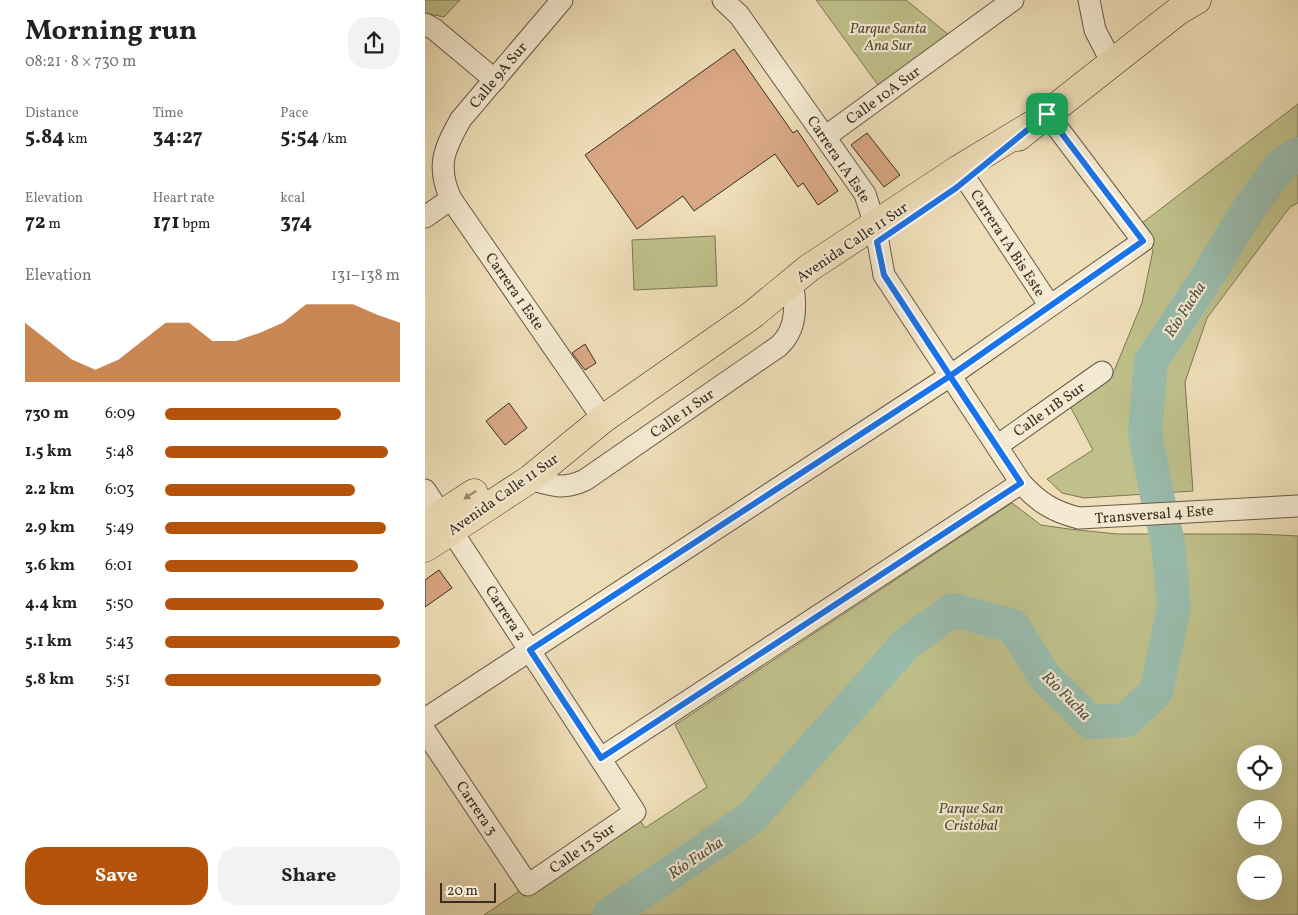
<!DOCTYPE html>
<html lang="en">
<head>
<meta charset="utf-8">
<style>
	:root { --surface:#fff; --page:#f2f2f2; --text:#222; --muted:#767676; --accent:#b45309 }
	body { margin:0; font-family:Vollkorn,serif; background:var(--page); color:var(--text); height:100vh; display:flex; flex-direction:column; font-size:19px; white-space:nowrap }
	* { box-sizing:border-box; margin:0 }
	p { font-size:16px; color:var(--muted) }
	.icon { flex:none; width:28px; height:28px; fill:none; stroke:currentColor; stroke-width:2; stroke-linecap:round; stroke-linejoin:round }
	.map { position:relative; flex:1; overflow:hidden }
	.sheet { display:flex; flex-direction:column; background:var(--surface); width:425px }
	.sheet>* { flex:none }
	.fabs { position:absolute; left:812px; top:745px; display:grid; gap:10px }
	.fabs a { display:grid; place-items:center; width:45px; height:45px; border-radius:50%; background:var(--surface); box-shadow:0 5px 20px #0002; font-size:25px }
	.scale { position:absolute; left:15px; bottom:12px; width:56px; box-sizing:border-box; padding-left:5px; border:2px solid #3a2d22; border-top:0; font-size:14px; line-height:18px; white-space:nowrap; color:#3a2d22; -webkit-text-stroke:4px #f4ead1; paint-order:stroke }
	.pin { position:absolute; display:grid; place-items:center; width:42px; height:42px; color:#fff; margin:-21px; border-radius:10px; box-shadow:0 2px 8px #0006 }
	.round { display:grid; place-items:center; flex:none; width:52px; height:52px; border-radius:20px; background:var(--page) }
	.head { display:flex; align-items:center; justify-content:space-between; height:85px; padding:0 25px }
	h1 { font-size:28px; font-weight:700; line-height:38px }
	.stats { display:grid; grid-template-columns:repeat(3,1fr); gap:8px; height:85px; padding:5px 25px }
	.stats div { display:grid; align-content:center }
	.stats b { font-size:21px; font-weight:700 }
	.stats small { font-size:14px; font-weight:400 }
	.stats p { font-size:14px }
	.chart { height:140px; padding:10px 25px }
	.chart p { display:flex; justify-content:space-between }
	.chart svg { width:100%; height:90px; margin-top:5px; fill:var(--accent); opacity:.7 }
	.primary-button { display:flex; gap:10px; margin-top:auto; padding:10px 25px }
	.primary-button a { flex:1; height:58px; border-radius:20px; background:var(--accent); color:#fff; font-size:20px; font-weight:700; line-height:58px; text-align:center }
	.primary-button a+a { background:var(--page); color:var(--text) }
	ul { padding:0 25px; list-style:none; font-size:16px }
	li { display:grid; grid-template-columns:80px 60px 1fr; align-items:center; height:38px }
	li i { height:12px; border-radius:6px; background:var(--accent) }
	main { display:flex; flex:1; min-height:0 }
	.map>svg:first-child { display:block }
</style>
</head>
<body>
<main>
<section class="sheet">
<div class="head"><div><h1>Morning run</h1><p>08:21 · 8 × 730 m</p></div><a class="round"><svg class="icon" aria-label="share" viewBox="0 0 24 24"><path d="M12 15V3M7 8l5-5 5 5M5 13v7h14v-7"/></svg></a></div>
<div class="stats">
<div><p>Distance</p><b>5.84<small> km</small></b></div>
<div><p>Time</p><b>34:27</b></div>
<div><p>Pace</p><b>5:54<small> /km</small></b></div>
</div>
<div class="stats">
<div><p>Elevation</p><b>72<small> m</small></b></div>
<div><p>Heart rate</p><b>171<small> bpm</small></b></div>
<div><p>kcal</p><b>374</b></div>
</div>
<div class="chart"><p><span>Elevation</span>131–138 m</p>
<svg viewBox="0 0 160 44" preserveAspectRatio="none"><path d="M0 44V15L10 24L20 33L30 38L40 33L50 24L60 15L70 15L80 24L90 24L100 20L110 15L120 6L130 6L140 6L150 11L160 15V44z"/></svg>
</div>
<ul>
<li><b>730 m</b>6:09<i style="width:75%"></i></li>
<li><b>1.5 km</b>5:48<i style="width:95%"></i></li>
<li><b>2.2 km</b>6:03<i style="width:81%"></i></li>
<li><b>2.9 km</b>5:49<i style="width:94%"></i></li>
<li><b>3.6 km</b>6:01<i style="width:82%"></i></li>
<li><b>4.4 km</b>5:50<i style="width:93%"></i></li>
<li><b>5.1 km</b>5:43<i style="width:100%"></i></li>
<li><b>5.8 km</b>5:51<i style="width:92%"></i></li>
</ul>
<div class="primary-button"><a>Save</a><a>Share</a></div>
</section>
<div class="map">
<svg width="873" height="915" viewBox="0 0 873 915">
	<rect width="100%" height="100%" fill="#eedeb8"/>
	<filter id="stains"><feTurbulence type="fractalNoise" baseFrequency=".004" numOctaves="4"/><feColorMatrix values="0 0 0 0 .2 0 0 0 0 .09 0 0 0 0 .02 0 0 0 .5 -.17"/></filter>
	<radialGradient id="worn" r=".72"><stop offset=".6" stop-color="#630" stop-opacity="0"/><stop offset="1" stop-color="#630" stop-opacity=".3"/></radialGradient>
	<path fill="#bfc08a" stroke="#7c7656" fill-rule="evenodd" d="M0 0H35L19 17 0 13Z
		M391 0H481L524 35 456 89Z
		M873 104V203L865 207 782 318 760 382 768 491 659 498 637 493 622 479 668 450 645 406 687 376 717 303 728 250 712 227Z
		M290 236 292 286 209 290 207 240Z
		M587 503 616 525 644 529 692 534H831L873 536V915H59L210 812 220 828 282 787 250 725ZM821 754H849V781H821ZM821 809H849V836H821ZM821 864H849V891H821Z"/>
	<g fill="none" stroke-linecap="round" stroke-linejoin="round">
		<path stroke="#99bcad" stroke-width="34" d="M184 915 326 818 482 643 528 610 588 626 620 677 666 722 701 720 731 692 749 608 743 542 732 496 720 433 726 361 777 285 823 210 857 164 873 154"/>
	</g>
	<path fill="#d9a784" stroke="#3a2d22" d="M309 49 368 133 372 130 413 191 393 205 378 183 373 187 350 154 269 211 258 196 212 229 160 155Z
		M442 133 475 175 459 187 426 145Z
		M160 344 171 363 160 370 147 353Z
		M84 403 102 428 80 445 61 421Z
		M14 570 27 588 0 607V580Z"/>
	<g fill="none" stroke-linecap="round" stroke-linejoin="round">
		<defs>
			<path id="minor" d="M137 0 36 119C19 149 11 166 26 199L178 419
				M298 0 314 15 440 194 450 225 459 275 596 483C613 502 629 512 654 518L873 506
				M664 0 670 30 687 63
				M0 24 9 29 70 80
				M400 137 588 0
				M541 179 625 306
				M0 217 26 199
				M572 446 677 372
				M105 479C128 486 138 490 160 480L354 346C369 332 371 314 369 294
				M0 490 210 812 103 885 0 731
				M0 719 525 376 718 241 622 114
				M176 758 596 483"/>
			<path id="major" d="M593 137 753 11 772 0
				M0 525 49 493
				M0 548 105 479 178 419 327 315 384 268 534 169 607 125"/>
		</defs>
		<use href="#minor" stroke="#675948" stroke-width="23"/>
		<use href="#major" stroke="#3a2d22" stroke-width="29"/>
		<use href="#minor" stroke="#f4ead1" stroke-width="21"/>
		<use href="#major" stroke="#eedeb8" stroke-width="28"/>
	</g>
	<defs><path id="oneway-solid" d="M-6-.8H1V-3.2L6.5 0L1 3.2V.8H-6Z" transform="scale(1.25)"/></defs>
	<use fill="#94866d" href="#oneway-solid" transform="translate(45 495) rotate(147)"/>
	<g fill="none" stroke-linecap="round" stroke-linejoin="round">
		<defs>
			<path id="route" d="M622 114 531 188 452 242 459 275 525 376 105 650 176 758 596 483 525 376 718 241 622 114"/>
		</defs>
		<use href="#route" stroke="#fff" stroke-width="10"/>
		<use href="#route" stroke="#1a73e8" stroke-width="6"/>
	</g>
	<g text-anchor="middle" stroke-width="4.5" stroke-linejoin="round" paint-order="stroke">
		<g font-size="15" font-style="italic" fill="#554a37" stroke="#f4ead1">
			<text x="463" y="33">Parque Santa<tspan x="463" dy="17">Ana Sur</tspan></text>
			<text x="546" y="813">Parque San<tspan x="546" dy="17">Cristóbal</tspan></text>
		</g>
		<g font-size="15" fill="#3a2d22" stroke="#f4ead1">
			<text transform="translate(73 75) rotate(-50)" y="5">Calle 9A Sur</text>
			<text transform="translate(458 95) rotate(-36)" y="5">Calle 10A Sur</text>
			<text transform="translate(414 159) rotate(56)" y="5">Carrera 1A Este</text>
			<text transform="translate(427 242) rotate(-34)" y="5">Avenida Calle 11 Sur</text>
			<text transform="translate(583 243) rotate(57)" y="5">Carrera 1A Bis Este</text>
			<text transform="translate(90 291) rotate(55)" y="5">Carrera 1 Este</text>
			<text transform="translate(624 409) rotate(-35)" y="5">Calle 11B Sur</text>
			<text transform="translate(257 413) rotate(-35)" y="5">Calle 11 Sur</text>
			<text transform="translate(78 494) rotate(-35)" y="5">Avenida Calle 11 Sur</text>
			<text transform="translate(729 514) rotate(-4)" y="5">Transversal 4 Este</text>
			<text transform="translate(81 613) rotate(57)" y="5">Carrera 2</text>
			<text transform="translate(52 808) rotate(56)" y="5">Carrera 3</text>
			<text transform="translate(157 848) rotate(-35)" y="5">Calle 13 Sur</text>
		</g>
		<g font-size="16" font-style="italic" fill="#525145" stroke="#f4ead1">
			<text transform="translate(759 309) rotate(-57)" y="6">Río Fucha</text>
			<text transform="translate(642 695) rotate(45)" y="6">Río Fucha</text>
			<text transform="translate(270 857) rotate(-34)" y="6">Río Fucha</text>
		</g>
	</g>
	<rect width="100%" height="100%" filter="url(#stains)"/>
	<rect width="100%" height="100%" fill="url(#worn)"/>
</svg>
<div class="fabs">
<a><svg class="icon" aria-label="locate" viewBox="0 0 24 24"><circle cx="12" cy="12" r="6"/><path d="M12 2v4M12 18v4M2 12h4M18 12h4"/></svg></a>
<a>+</a>
<a>−</a>
</div>
<div class="scale">20 m</div>
<div class="pin" style="left:622px;top:114px;background:#1e9e55"><svg class="icon" aria-label="arrive" viewBox="0 0 24 24"><path d="M6 21V4h12l-3 4 3 4H6"/></svg></div>
</div>
</main>
</body>
</html>
